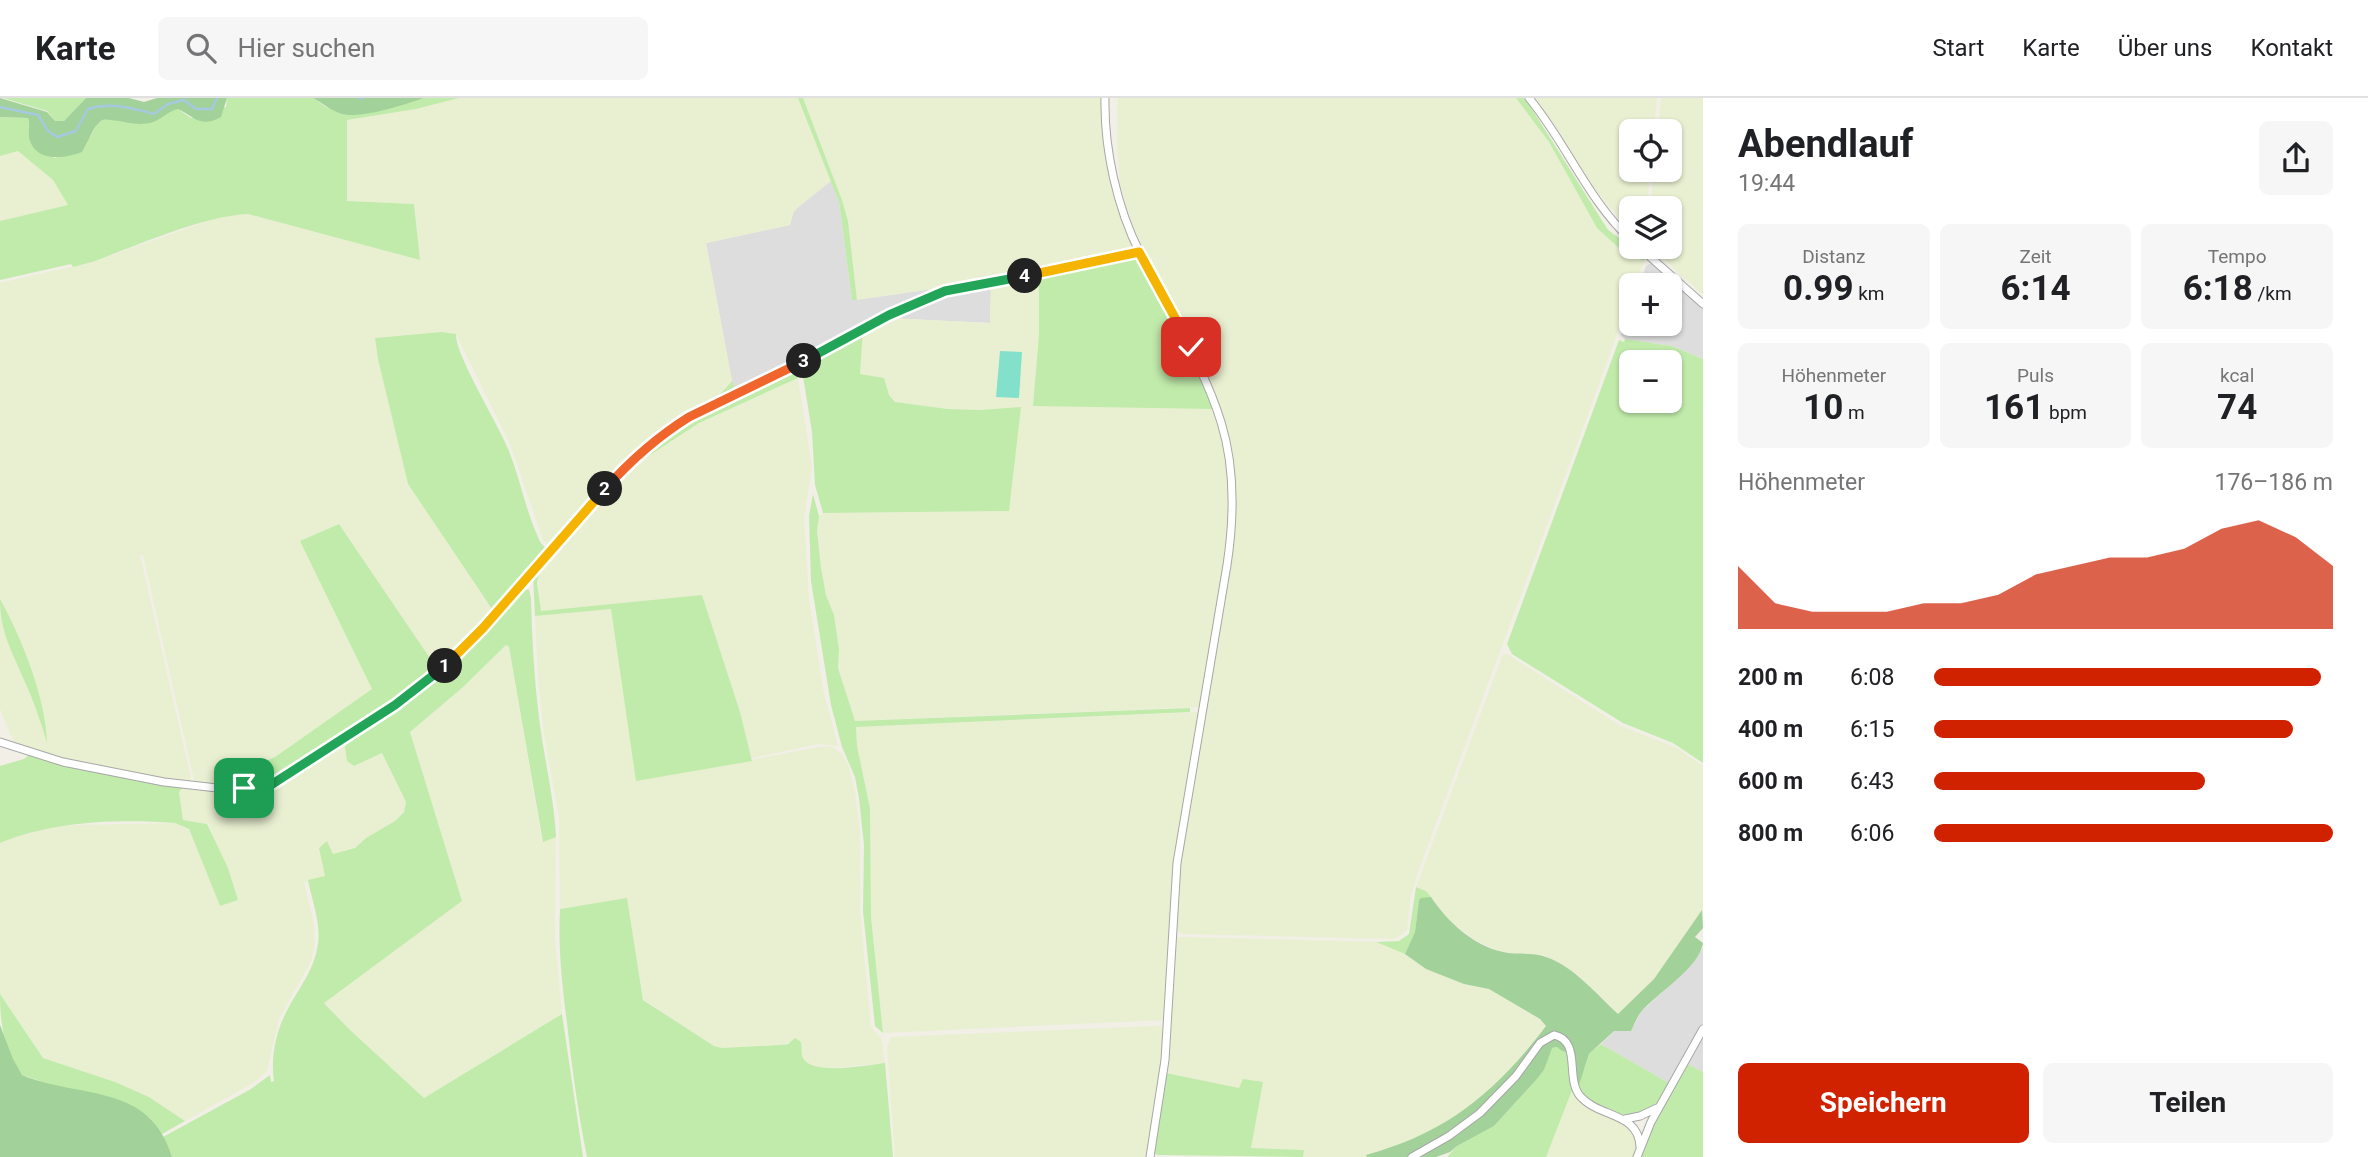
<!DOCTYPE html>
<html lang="de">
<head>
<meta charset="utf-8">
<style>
	:root { --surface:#fff; --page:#f6f6f6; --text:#202124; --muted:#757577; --line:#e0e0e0; --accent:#d02100 }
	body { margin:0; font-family:Roboto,sans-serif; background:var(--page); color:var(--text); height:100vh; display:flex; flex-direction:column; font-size:26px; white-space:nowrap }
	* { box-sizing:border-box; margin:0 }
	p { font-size:23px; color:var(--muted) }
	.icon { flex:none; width:38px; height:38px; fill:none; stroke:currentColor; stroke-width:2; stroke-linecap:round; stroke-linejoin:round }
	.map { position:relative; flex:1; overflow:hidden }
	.drawer { display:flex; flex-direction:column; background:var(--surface); width:665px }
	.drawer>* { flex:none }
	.tools { position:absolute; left:1619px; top:21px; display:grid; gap:14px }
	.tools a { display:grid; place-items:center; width:63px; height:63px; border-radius:10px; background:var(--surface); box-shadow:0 2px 5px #0004; font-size:35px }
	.pin { position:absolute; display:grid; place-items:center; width:60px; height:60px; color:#fff; margin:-30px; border-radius:14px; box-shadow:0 4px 10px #0006 }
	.km { position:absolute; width:35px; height:35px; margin:-18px; border-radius:50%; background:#222; color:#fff; font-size:19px; line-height:35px; text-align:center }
	.round { display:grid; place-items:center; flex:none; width:74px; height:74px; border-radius:10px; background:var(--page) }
	.overview { display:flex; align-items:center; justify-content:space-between; height:119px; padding:0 35px }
	h1 { font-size:38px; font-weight:700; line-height:52px }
	.figures { display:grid; grid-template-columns:repeat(3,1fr); gap:10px; height:119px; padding:7px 35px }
	.figures div { display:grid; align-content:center; border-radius:10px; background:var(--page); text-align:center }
	.figures b { font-size:35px; font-weight:700 }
	.figures small { font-size:19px; font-weight:400 }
	.figures p { font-size:19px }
	.chart { height:196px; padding:14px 35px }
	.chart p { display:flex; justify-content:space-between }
	.chart svg { width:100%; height:126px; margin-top:7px; fill:var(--accent); opacity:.7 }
	.button { display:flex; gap:14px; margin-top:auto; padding:14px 35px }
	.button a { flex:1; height:80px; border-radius:10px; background:var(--accent); color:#fff; font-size:28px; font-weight:700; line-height:80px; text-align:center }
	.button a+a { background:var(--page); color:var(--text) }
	ul { padding:0 35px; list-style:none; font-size:23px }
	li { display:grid; grid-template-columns:112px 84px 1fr; align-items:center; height:52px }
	li i { height:18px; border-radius:9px; background:var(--accent) }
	header { display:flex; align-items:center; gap:42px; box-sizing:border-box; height:98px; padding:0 35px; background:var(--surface); border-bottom:2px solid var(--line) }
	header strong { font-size:33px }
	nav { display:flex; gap:38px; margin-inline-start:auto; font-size:24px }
	.search { width:490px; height:63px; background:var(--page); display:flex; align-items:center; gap:18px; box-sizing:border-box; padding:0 24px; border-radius:10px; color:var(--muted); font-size:26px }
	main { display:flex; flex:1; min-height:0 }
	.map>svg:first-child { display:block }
</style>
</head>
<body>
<header>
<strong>Karte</strong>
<div class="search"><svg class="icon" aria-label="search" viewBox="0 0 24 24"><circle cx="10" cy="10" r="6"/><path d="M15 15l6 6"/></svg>Hier suchen</div>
<nav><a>Start</a><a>Karte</a><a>Über uns</a><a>Kontakt</a></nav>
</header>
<main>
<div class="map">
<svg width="1703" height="1059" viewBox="0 0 1703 1059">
	<rect width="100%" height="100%" fill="#f1efe6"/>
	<path fill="#dedddd" d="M831 83 839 104 852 202 947 189 794 266 736 293 732 283 706 145 790 127 793 115 797 110Z
		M1653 164 1703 208V261L1672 248 1625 241 1621 237 1631 210V226H1670V187H1639L1646 168Z
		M991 187 990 225 887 220 945 195Z
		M1703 850V974L1680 963 1669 985 1601 946 1614 933H1631L1641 914 1687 871Z"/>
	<path fill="#e9f0d1" d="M459 0H798L831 83 797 110 793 115 790 127 706 145 732 283 712 304 682 321 552 448 547 446 543 442 510 346 456 236 441 234 375 240 378 261 408 386 494 514 438 572 339 426 301 443 372 591 275 659 261 666 344 643 347 663 382 655 406 704 404 714 395 723 366 740 355 750 332 756 325 779 304 784 314 826 315 845 311 863 279 921 267 973 257 983 185 1023 149 999 43 960 0 896V745L9 741 47 730 77 727 175 725 189 731 220 808 238 802 208 726 183 722 179 694 183 689 196 690 143 457H140L192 685 71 664 15 647 0 611V185L92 164 208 123 233 116H248L420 162 414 106 347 103V22L416 11Z
		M803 0H1102V20L1132 141 1131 148 1126 153 947 189 857 202 848 123 842 102Z
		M1118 0H1516L1549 44 1597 130 1621 152 1644 163 1635 187H1631V197L1586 322 1417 777 1410 802 1407 832 1399 839 1393 841 1183 836 1175 832 1183 744 1229 471 1234 442 1235 405 1230 345 1212 292 1193 248 1141 151 1127 111 1120 86 1117 44Z
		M1535 0H1657L1654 33H1631V72H1650L1647 110H1631V125L1626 128 1597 94Z
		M1661 0H1703V197L1651 149H1670V110H1650L1654 72H1670V33H1658Z
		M18 53 53 82 68 107 0 123V58Z
		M1039 178V237L1215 311 1223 338 1227 366 1231 419 1200 609 854 623 838 570 839 551 834 517 826 497 821 470 817 433 819 418 823 415 1009 413 980 312 948 311 895 304 860 276 863 232 887 220 990 225 991 187Z
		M798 280 812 369 804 421 809 501 823 591 838 648 818 646 752 660 702 497 540 513 538 478 557 451 641 363 699 325Z
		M611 510 719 668 819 649H832L842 656 848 666 855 695 860 734V814L871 929 881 940 885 965 821 971 808 965 802 959 801 944 793 943 779 947 722 950 714 948 643 901 627 801 560 811 559 719 544 636 538 580 535 518Z
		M506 547 509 549 542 743 556 739 555 840 562 916 424 1000 349 931 324 904 462 803 410 634 462 590Z
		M1503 556H1507L1619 627 1677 650 1703 668V811L1654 881 1618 917 1580 879 1558 864 1545 858 1502 854 1478 844 1445 820 1423 791 1416 789Z
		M1196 614 1199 615 1176 759 1164 922 883 935 871 819 870 710 857 648 856 629Z
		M1180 839 1376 844 1405 856 1426 871 1464 886 1489 891 1540 921 1546 928 1513 968 1472 1008 1434 1033 1367 1059H1303L1304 1052 1251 1050 1239 990 1166 975 1174 843Z
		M1157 928 1161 929 1164 935 1162 968 1146 1059H895L887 949 891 939Z
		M1573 990 1633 1031 1637 1047 1633 1059H1546Z"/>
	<path fill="#c1ebab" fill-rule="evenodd" d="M3 0H86L64 23H55L47 13Z
		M227 0H313L326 9 347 17 372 13 424 0H459L416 11 347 22V103L414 106 420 162 248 116C202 118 136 148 92 164L73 169 71 166 0 182V123L68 107 53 82 18 53 0 58V19L28 20 36 52 55 60 91 38 95 29 102 22H113L178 11 191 20 226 9Z
		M798 0H803L842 102 848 123 857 202H852L839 104Z
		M1516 0H1524L1530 8 1608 132 1646 159 1644 163 1621 152 1597 130 1549 44Z
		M1131 160 1142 164 1192 257 1215 311 1033 308 1039 237V178Z
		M863 232 860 276 884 280 889 297 895 304 948 311 980 312 1021 309 1009 413 823 415 815 387 812 334 801 266Z
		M441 234 456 236C455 257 499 327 509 353 520 381 526 413 538 439 540 445 543 448 548 451L494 514 408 386 378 261 375 240Z
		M1625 241 1672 248 1703 261V665L1673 645 1623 625 1512 556 1507 546 1619 242 1624 244ZM1631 264H1670V303H1631Z
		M797 271 798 280 699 325 641 363 601 402 557 451 539 475 537 485 541 513 702 497 740 614 752 663 636 683 611 511 535 518 533 476C565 440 595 402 629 368 661 336 703 318 732 283L738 297Z
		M813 396 819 418 817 433 821 470 826 497 834 517 839 551 838 570 855 623 1190 610V614L856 629 857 648 870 710 871 819 883 935 875 928 863 813 864 747 859 700 855 679 842 649 831 607 811 483 809 418Z
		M339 426 438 572 388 609 268 686 260 666 275 659 372 591 300 443Z
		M524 491 529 492 531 500C532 540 534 580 539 620 544 660 554 699 556 739L543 744 509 549 506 547 462 590 410 634 462 803 324 905 349 931 424 1000 562 916 583 1059H172L163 1039 251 991 270 977 271 984 274 983C270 956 277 929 291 905 302 886 315 869 318 846 321 825 312 803 308 782L325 778 319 750 327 743 333 756 355 750 366 740 395 723 404 714 406 704 382 655 354 668 347 663 344 643 426 587 520 492Z
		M0 501C22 541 46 600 47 645 41 624 34 604 25 584 12 553 0 535 0 501Z
		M30 656 183 689 179 694 183 722 207 726 228 770 238 802 220 808 189 731 175 725C118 721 54 723 0 745V668L24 661Z
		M1416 789 1426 793 1431 799 1419 802 1415 834 1405 856 1376 844 1399 843 1409 836Z
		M627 800 643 902 714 948 722 950 779 947 788 946 795 940 801 944C802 949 801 956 803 960 813 978 867 967 885 965L893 1059H587C578 1014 572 970 567 925 562 887 558 849 560 811Z
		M0 896 43 960 115 984 149 999 185 1023 162 1036 150 1020 22 977C4 951 0 927 0 896Z
		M1601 946 1669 985C1665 992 1660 1002 1654 1008 1634 1025 1594 1016 1580 994 1578 990 1576 983 1574 979L1584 972 1589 956Z
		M1557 949 1570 954V984L1573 990 1546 1059H1447L1457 1048 1494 1028 1537 981 1544 972 1551 950Z
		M1687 966 1703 974V1059H1639L1659 1014Z
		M1166 975 1239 990 1243 981 1263 984 1251 1050 1304 1052 1303 1059 1157 1057 1153 1054Z"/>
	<path fill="#a2d19a" d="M0 0 47 14 55 23H64L86 0H129L144 4 157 0H227L221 19C201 30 196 20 178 11 168 13 162 21 153 24 135 30 119 20 102 22L95 29 82 54C66 60 38 65 30 43 27 35 31 28 28 20L0 19Z
		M313 0H424C403 7 370 18 348 17 335 16 324 6 313 0Z
		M1431 799C1448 824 1472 847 1503 854 1517 857 1533 854 1546 859 1575 869 1597 897 1618 916L1654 881 1702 812 1703 830 1695 839 1703 845C1700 869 1656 896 1641 914 1637 919 1634 927 1631 933H1614L1589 956 1579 987 1574 978 1575 956 1562 953 1557 949 1552 950 1544 972 1537 981 1494 1028 1457 1048 1450 1054 1436 1059H1367L1366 1057C1447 1035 1496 994 1546 928L1540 921 1489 891 1464 886 1426 871 1405 856 1415 834 1419 802 1421 800Z
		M0 927 13 961 22 977C79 1001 150 984 172 1059H0Z"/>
	<path fill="#83e1cb" d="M1000 253 1022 254 1019 300 996 299Z"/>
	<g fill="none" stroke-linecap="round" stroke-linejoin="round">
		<path stroke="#a6c9df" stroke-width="2.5" d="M359 0H364
			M0 9 38 17 48 33 57 39 76 33 88 11C111 4 132 10 154 16L168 6 184 2 196 11H212L217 0"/>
		<defs>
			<path id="minor" d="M1105 0C1104 51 1117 110 1140 155 1167 212 1202 263 1221 324 1235 369 1234 421 1227 467L1177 765 1165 962 1150 1059
				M1529 0C1567 46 1587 101 1631 142
				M1639 149 1703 206
				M0 644 63 664 164 684 226 691 267 689 395 607 446 568 483 530 623 370 659 339 689 319 799 267 889 217 945 193 1139 154
				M1625 1021 1640 1018 1657 1010
				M1412 1059 1449 1038 1480 1015 1516 978 1540 945 1554 937C1582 943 1565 980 1580 998 1599 1020 1639 1014 1640 1049
				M1637 1059 1651 1024 1703 931"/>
		</defs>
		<use href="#minor" stroke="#a7a7a7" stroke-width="9"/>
		<use href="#minor" stroke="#fff" stroke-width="7"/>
	</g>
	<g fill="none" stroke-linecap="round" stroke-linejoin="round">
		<defs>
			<path id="split-1" d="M244 690 267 689 274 685 395 607 445 568"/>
			<path id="split-2" d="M445 568 483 530 605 391"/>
			<path id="split-3" d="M605 391C630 363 657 339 689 319L804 263"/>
			<path id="split-4" d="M804 263 889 217 945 193 1025 178"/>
			<path id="split-5" d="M1025 178 1139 154 1191 249"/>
		</defs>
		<use href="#split-1" stroke="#fff" stroke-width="14"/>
		<use href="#split-2" stroke="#fff" stroke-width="14"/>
		<use href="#split-3" stroke="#fff" stroke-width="14"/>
		<use href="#split-4" stroke="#fff" stroke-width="14"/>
		<use href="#split-5" stroke="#fff" stroke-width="14"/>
		<use href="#split-1" stroke="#22a559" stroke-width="9"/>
		<use href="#split-2" stroke="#f5b400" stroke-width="9"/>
		<use href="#split-3" stroke="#f0652b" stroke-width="9"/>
		<use href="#split-4" stroke="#22a559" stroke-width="9"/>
		<use href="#split-5" stroke="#f5b400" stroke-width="9"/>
	</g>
</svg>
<div class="tools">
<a><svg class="icon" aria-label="locate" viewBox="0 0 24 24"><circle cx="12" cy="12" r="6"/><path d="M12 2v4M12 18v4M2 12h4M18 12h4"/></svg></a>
<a><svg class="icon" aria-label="layers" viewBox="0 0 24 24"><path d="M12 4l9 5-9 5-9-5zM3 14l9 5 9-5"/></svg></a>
<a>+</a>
<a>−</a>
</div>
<div class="pin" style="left:244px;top:690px;background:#1e9e55"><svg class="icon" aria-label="arrive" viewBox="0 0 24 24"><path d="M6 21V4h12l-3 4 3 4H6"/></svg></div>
<div class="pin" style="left:1191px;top:249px;background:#d93025"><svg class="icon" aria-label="check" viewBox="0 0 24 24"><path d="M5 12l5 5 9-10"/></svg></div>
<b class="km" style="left:445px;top:568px">1</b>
<b class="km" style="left:605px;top:391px">2</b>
<b class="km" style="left:804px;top:263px">3</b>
<b class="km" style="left:1025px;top:178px">4</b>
</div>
<section class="drawer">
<div class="overview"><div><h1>Abendlauf</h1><p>19:44</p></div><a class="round"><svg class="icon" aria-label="share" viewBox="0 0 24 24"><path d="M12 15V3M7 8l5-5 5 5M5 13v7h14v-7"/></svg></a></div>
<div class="figures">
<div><p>Distanz</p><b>0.99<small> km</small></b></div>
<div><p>Zeit</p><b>6:14</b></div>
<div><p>Tempo</p><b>6:18<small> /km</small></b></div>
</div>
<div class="figures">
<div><p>Höhenmeter</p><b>10<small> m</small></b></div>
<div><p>Puls</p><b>161<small> bpm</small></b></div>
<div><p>kcal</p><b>74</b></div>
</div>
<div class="chart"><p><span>Höhenmeter</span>176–186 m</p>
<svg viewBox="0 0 160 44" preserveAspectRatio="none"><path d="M0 44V22L10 35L20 38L30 38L40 38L50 35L60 35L70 32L80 25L90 22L100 19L110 19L120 16L130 9L140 6L150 12L160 22V44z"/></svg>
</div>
<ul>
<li><b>200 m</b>6:08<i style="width:97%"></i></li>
<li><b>400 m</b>6:15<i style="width:90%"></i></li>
<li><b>600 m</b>6:43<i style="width:68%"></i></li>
<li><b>800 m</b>6:06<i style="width:100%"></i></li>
</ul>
<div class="button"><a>Speichern</a><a>Teilen</a></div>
</section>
</main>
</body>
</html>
